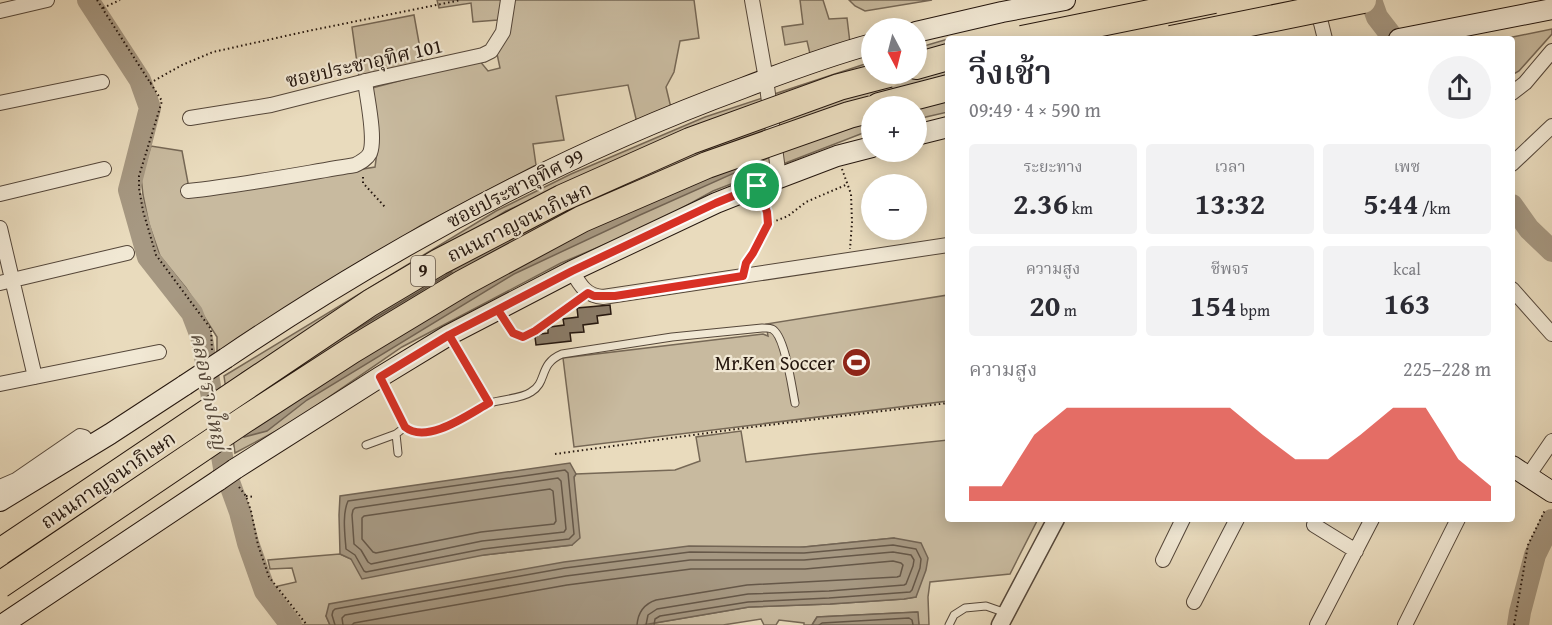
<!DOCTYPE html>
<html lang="th">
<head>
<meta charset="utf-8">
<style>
	:root { --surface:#fff; --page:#f2f2f3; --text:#2b2b33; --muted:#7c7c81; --accent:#d93025 }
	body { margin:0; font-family:"Gentium Book Plus","Noto Serif Thai",serif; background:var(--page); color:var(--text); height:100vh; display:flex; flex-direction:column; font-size:22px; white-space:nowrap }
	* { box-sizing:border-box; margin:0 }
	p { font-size:20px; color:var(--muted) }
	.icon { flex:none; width:33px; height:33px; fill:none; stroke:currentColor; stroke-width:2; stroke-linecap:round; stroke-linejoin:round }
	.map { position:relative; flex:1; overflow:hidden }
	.panel { position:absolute; left:945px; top:36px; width:570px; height:486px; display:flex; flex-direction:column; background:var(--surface); border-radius:6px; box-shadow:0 3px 15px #0003 }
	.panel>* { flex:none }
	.needle { width:39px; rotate:173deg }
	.controls { position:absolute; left:861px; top:18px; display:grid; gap:12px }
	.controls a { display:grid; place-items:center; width:66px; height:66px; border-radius:50%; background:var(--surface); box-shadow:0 3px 15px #0003; font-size:30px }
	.pin { position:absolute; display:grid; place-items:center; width:51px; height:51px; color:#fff; margin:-26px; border:3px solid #fff; border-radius:50%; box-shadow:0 2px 6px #0007 }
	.round { display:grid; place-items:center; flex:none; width:63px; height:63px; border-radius:32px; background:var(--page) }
	.head { display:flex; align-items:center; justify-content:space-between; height:102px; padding:0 24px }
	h1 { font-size:33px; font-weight:600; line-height:45px }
	.metrics { display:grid; grid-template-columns:repeat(3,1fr); gap:9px; height:102px; padding:6px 24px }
	.metrics div { display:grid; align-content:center; border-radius:6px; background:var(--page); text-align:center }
	.metrics b { font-size:30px; font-weight:600 }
	.metrics small { font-size:16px; font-weight:400 }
	.metrics p { font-size:16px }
	.chart { height:168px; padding:12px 24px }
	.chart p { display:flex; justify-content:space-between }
	.chart svg { width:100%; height:108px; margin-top:6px; fill:var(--accent); opacity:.7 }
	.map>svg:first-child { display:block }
</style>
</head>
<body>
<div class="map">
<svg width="1552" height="625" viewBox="0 0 1552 625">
	<rect width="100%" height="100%" fill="#e9dbbd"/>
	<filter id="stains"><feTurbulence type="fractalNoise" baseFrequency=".00333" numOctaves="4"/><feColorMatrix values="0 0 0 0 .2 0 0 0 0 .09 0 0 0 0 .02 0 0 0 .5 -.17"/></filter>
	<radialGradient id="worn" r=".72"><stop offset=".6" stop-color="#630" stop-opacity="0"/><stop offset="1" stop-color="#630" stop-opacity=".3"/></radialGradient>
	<path fill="#c8ba9f" stroke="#766856" stroke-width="1.5" d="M437 0H505L503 15 498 20 473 22 471 3 439 8Z
		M514 0H694L699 38 680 41 674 72 666 87 672 112 637 123 628 85 556 96 564 140 533 144 536 165 420 226 217 356V337L186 288 160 256 149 224 143 195 141 177 151 146 182 151 188 183 199 196 375 167 377 152 372 88 479 60 488 71 500 68 496 49Z
		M800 0H823L829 19 847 18 850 43 811 58 807 41 785 45 782 27 803 24Z
		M849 0H932L865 11 855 6Z
		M414 15 423 65 359 77 352 27Z
		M1552 29V34L1519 71 1512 75V39H1503Z
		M948 39V112L917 119 916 106H872L871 130 713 191 653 224 561 263 402 347 291 423 235 453 224 376 496 211 571 174 705 117 871 62 872 74H916L917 48Z
		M948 295V401L574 447 563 358 763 334 768 336 766 324Z
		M741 431 746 462 813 454 948 440V519H1038L1010 574 930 582 928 597 929 625H919L917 612 817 617 812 625H804V623L779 620 776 625H764L761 619 723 625H643L749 607 830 604 904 599 916 597 894 538 804 547 326 616 330 625H299L274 587 296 582 292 568 270 569 268 560 340 554 351 559 484 555 572 545 574 477 576 474 675 470 700 461 696 437Z"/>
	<path fill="#a69882" stroke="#726454" stroke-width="1.5" d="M755 107 768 131V158L640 215 514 274 307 400 267 431 244 437 233 413 229 386 242 373 506 211 698 128Z
		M570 463 576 474 574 477 580 538 572 545 484 555 362 579 351 559 340 554 339 515 340 496Z
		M894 538 921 543 928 558 926 570 916 597 904 599 830 604 749 607 643 625H330L326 616 329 604 564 562 689 546 804 547Z
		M918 612 919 625H812L817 617Z"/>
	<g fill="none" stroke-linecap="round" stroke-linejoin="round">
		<path stroke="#655748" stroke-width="1.5" d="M350 333 452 272
			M565 470 568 473 574 534 569 539 483 549 366 572 364 571 355 555 346 549C345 535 342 514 348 501Z
			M558 478 561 481 566 529 564 532 482 541 371 564 368 562 361 550 354 544 352 515 353 510 355 508Z
			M550 489 553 491 556 521 554 524 481 532 376 553 373 552 362 539V518L364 516Z
			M335 625 332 615 333 611 335 609 565 568 690 552 804 553 893 545 916 549 921 559 920 568 912 590 910 592 829 598 748 602 660 616 655 619 654 625
			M343 625 342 618 345 615 566 576 690 560H804L893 552 911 555 914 560 913 566 906 584 904 585 829 591 748 594 657 609 648 615 646 625
			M352 625 354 623 567 585 691 569H805L893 561 901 563 903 565 900 576 897 577 747 585 656 600C644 604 638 612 637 625
			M819 625 822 623 909 618 912 620 913 625"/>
		<path stroke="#a69882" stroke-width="22" d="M88 0 140 80 150 108 129 190 148 257 192 313 202 339 224 468 240 512 248 543 265 591 291 625
			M1371 0 1377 17 1394 39
			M1512 205 1529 229 1552 251
			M1518 625 1520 612 1535 555 1552 520"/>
	</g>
	<path fill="#8a7c69" stroke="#24160e" stroke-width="1.5" d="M610 305 611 314 597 316 598 323 583 325 584 332 570 333 571 341 536 345 535 337 540 334 548 333V329L550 327 564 325 563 319 578 317 577 308Z"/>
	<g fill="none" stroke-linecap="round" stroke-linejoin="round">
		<defs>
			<path id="service" d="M498 310 513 333 523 337 535 331 588 293
				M449 336 489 403
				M381 380 405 427C429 447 467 412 490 403 502 399 521 399 531 392 548 382 538 364 562 354L672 337 762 328C763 328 771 328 772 329 785 335 792 388 795 403
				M396 434 398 453
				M366 445 396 434 405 427
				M949 625 954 615 965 608 986 606 1006 613"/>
			<path id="minor" d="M752 0 766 79 779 178
				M1313 7 1321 23 1325 39
				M0 11 47 0
				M1512 93 1525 83 1552 51
				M0 103 102 82
				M190 118 271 105 374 79 483 55 491 51 503 32 508 0
				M1512 164 1552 126
				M188 191C244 185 300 174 355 165 361 162 367 159 370 153 376 138 367 98 365 81
				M0 194 104 169
				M0 228 35 377
				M572 271C580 285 586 296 603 297L948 245
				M0 283 127 253
				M1512 289 1552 334
				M0 384 159 352
				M1528 476 1552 441
				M0 487 16 480 80 436 84 437 91 446
				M1314 525 1356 551
				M1163 560 1183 519
				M1194 602 1237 519
				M1317 625 1372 519
				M1405 625 1458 519"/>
			<path id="tertiary" d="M1000 625 1056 519"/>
			<path id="secondary" d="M916 32 1002 12 1065 0
				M1399 39 1552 9
				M916 135 948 127
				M226 358C389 248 558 156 743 88 785 72 828 56 872 44
				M1512 466 1552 492
				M235 469 380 377 449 335 572 271 716 203 779 178 837 156 872 147
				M0 501 110 434 185 385
				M2 625 219 480"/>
			<path id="motorway" d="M916 66 948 57
				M879 106 948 88"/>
		</defs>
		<use href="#service" stroke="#55473a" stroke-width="9"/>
		<use href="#minor" stroke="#55473a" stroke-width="16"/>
		<use href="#tertiary" stroke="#55473a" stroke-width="19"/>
		<use href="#secondary" stroke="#24160e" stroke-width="22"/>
		<use href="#motorway" stroke="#24160e" stroke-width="28"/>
		<path stroke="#24160e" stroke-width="2" stroke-dasharray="1.5 3" stroke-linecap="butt" d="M97 0 162 101 139 176V188L143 211 156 255 211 329 212 350
			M103 8 120 0
			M150 83 182 65 213 52 308 31 461 0
			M842 169 851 194 852 222 850 249
			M363 177V183L385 207
			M768 224 788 216 806 202 848 184
			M746 263C751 255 766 233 768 224 769 216 765 207 762 200
			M555 454 744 428 948 403
			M239 487 246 496 251 511 258 545 269 577 307 625
			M246 496 254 497
			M1514 625 1528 545 1545 510"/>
		<use href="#service" stroke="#f1e8d4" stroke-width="7"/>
		<use href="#minor" stroke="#f1e8d4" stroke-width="14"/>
		<use href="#tertiary" stroke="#f1e8d4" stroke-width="16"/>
		<use href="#secondary" stroke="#f1e8d4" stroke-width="20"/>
		<use href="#motorway" stroke="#e9dbbd" stroke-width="26"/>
		<defs>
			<path id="secondary-bridge" d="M185 385 226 358
				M219 480 235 469"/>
			<path id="motorway-bridge" d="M1022 39 1214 0
				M1171 39 1363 0
				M0 552 370 303 439 262 562 198 690 141 839 87 889 74
				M0 585 244 420 352 350 463 283 582 219 707 165 849 115 872 109"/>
		</defs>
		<use href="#secondary-bridge" stroke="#24160e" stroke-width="22" stroke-linecap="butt"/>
		<use href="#motorway-bridge" stroke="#24160e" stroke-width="28" stroke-linecap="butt"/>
		<use href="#secondary-bridge" stroke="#f1e8d4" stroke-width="20"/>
		<use href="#motorway-bridge" stroke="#e9dbbd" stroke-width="26"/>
	</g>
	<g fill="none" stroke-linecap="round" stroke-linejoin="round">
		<defs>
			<path id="route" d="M757 186 716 203 572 271 449 335 489 403C469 414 427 445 405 427L380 377 449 335 498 310 513 333 523 337 535 331 588 293 594 296H615L743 276 746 263 753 253 768 224 767 212 757 186"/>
		</defs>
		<use href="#route" stroke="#fff" stroke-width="12"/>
		<use href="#route" stroke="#d93025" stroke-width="8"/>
	</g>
	<defs>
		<symbol id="stadium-disc" viewBox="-11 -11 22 22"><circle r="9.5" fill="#8f2418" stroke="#f1e8d4"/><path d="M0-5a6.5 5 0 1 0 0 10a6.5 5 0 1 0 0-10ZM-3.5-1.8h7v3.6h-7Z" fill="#fff"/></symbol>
	</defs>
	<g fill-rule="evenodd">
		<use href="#stadium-disc" x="840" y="346" width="33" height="33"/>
	</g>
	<g text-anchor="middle" stroke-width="4.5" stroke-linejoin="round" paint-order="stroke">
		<rect fill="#f1e8d4" stroke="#625549" stroke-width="1.5" x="411" y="256" width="24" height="30" rx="4.5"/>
		<g font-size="18" font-weight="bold" fill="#24160e">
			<text x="423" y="277">9</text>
		</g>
		<g font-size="20" fill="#24160e" stroke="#f1e8d4">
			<text transform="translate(364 63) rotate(-13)" y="7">ซอยประชาอุทิศ 101</text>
			<text transform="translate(515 188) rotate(-27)" y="7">ซอยประชาอุทิศ 99</text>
			<text transform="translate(519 222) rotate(-26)" y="7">ถนนกาญจนาภิเษก</text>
			<text transform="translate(108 480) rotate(-34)" y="7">ถนนกาญจนาภิเษก</text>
		</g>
		<g font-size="20" fill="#24160e" stroke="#f1e8d4" text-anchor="end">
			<text x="835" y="370">Mr.Ken Soccer</text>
		</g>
		<g font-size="21" font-style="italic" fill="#584a3c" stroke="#f1e8d4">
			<text transform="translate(209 391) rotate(79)" y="7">คลองรางใหญ่</text>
		</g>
	</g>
	<rect width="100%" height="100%" filter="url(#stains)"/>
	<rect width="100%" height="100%" fill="url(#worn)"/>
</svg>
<div class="controls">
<a><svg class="needle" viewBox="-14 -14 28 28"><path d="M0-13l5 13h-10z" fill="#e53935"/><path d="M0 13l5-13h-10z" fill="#7c7c81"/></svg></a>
<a>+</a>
<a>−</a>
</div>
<div class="pin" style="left:757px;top:186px;background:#1e9e55"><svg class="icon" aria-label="arrive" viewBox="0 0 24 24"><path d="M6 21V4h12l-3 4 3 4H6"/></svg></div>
<section class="panel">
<div class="head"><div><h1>วิ่งเช้า</h1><p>09:49 · 4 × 590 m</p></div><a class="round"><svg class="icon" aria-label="share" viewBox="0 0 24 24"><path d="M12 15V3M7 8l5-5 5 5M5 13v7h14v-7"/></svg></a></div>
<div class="metrics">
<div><p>ระยะทาง</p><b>2.36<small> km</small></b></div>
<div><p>เวลา</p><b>13:32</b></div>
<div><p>เพซ</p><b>5:44<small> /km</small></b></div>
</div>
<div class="metrics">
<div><p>ความสูง</p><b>20<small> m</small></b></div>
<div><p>ชีพจร</p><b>154<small> bpm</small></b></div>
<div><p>kcal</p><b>163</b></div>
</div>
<div class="chart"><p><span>ความสูง</span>225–228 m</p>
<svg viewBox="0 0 160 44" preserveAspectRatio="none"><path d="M0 44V38L10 38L20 17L30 6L40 6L50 6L60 6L70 6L80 6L90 17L100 27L110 27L120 17L130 6L140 6L150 27L160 38V44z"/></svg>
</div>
</section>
</div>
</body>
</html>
